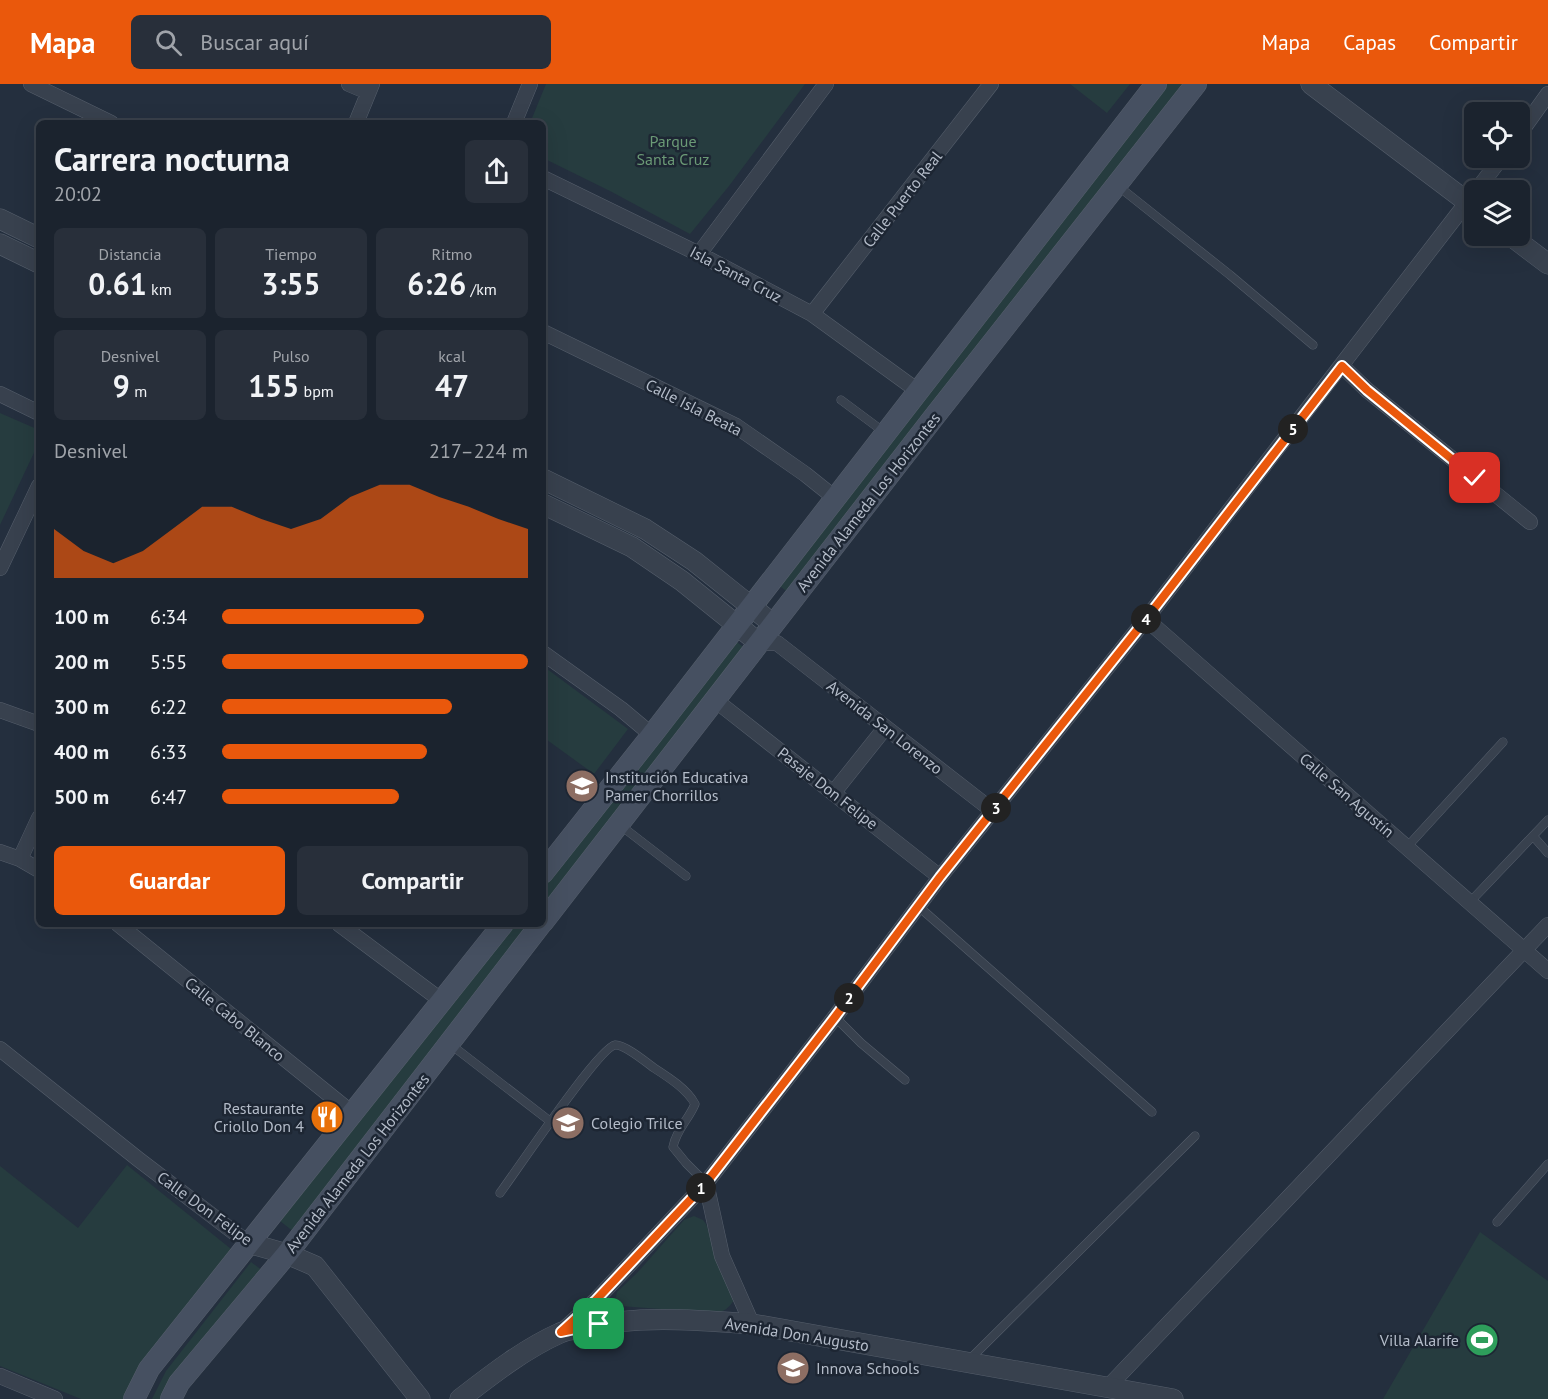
<!DOCTYPE html>
<html lang="es">
<head>
<meta charset="utf-8">
<style>
	:root { --surface:#1b232e; --page:#282f3a; --text:#f1f3f6; --muted:#a0a4aa; --line:#39404a; --accent:#ea580c }
	body { margin:0; font-family:"PT Sans",sans-serif; background:var(--page); color:var(--text); height:100vh; display:flex; flex-direction:column; font-size:22px; white-space:nowrap }
	* { box-sizing:border-box; margin:0 }
	p { font-size:20px; color:var(--muted) }
	.icon { flex:none; width:33px; height:33px; fill:none; stroke:currentColor; stroke-width:2; stroke-linecap:round; stroke-linejoin:round }
	.map { position:relative; flex:1; overflow:hidden }
	.side { position:absolute; left:36px; top:36px; width:510px; height:807px; display:flex; flex-direction:column; background:var(--surface); border-radius:9px; box-shadow:0 6px 24px #0002,0 0 0 2px var(--line) }
	.side>* { flex:none }
	.buttons { position:absolute; left:1464px; top:18px; display:grid; gap:12px }
	.buttons a { display:grid; place-items:center; width:66px; height:66px; border-radius:9px; background:var(--surface); box-shadow:0 6px 24px #0002,0 0 0 2px var(--line); font-size:30px }
	.pin { position:absolute; display:grid; place-items:center; width:51px; height:51px; color:#fff; margin:-26px; border-radius:12px; box-shadow:0 3px 9px #0006 }
	.km { position:absolute; width:30px; height:30px; margin:-15px; border-radius:50%; background:#222; color:#fff; font-size:16px; line-height:30px; text-align:center }
	.round { display:grid; place-items:center; flex:none; width:63px; height:63px; border-radius:9px; background:var(--page) }
	.overview { display:flex; align-items:center; justify-content:space-between; height:102px; padding:0 18px }
	h1 { font-size:33px; font-weight:700; line-height:45px }
	.metrics { display:grid; grid-template-columns:repeat(3,1fr); gap:9px; height:102px; padding:6px 18px }
	.metrics div { display:grid; align-content:center; border-radius:9px; background:var(--page); text-align:center }
	.metrics b { font-size:30px; font-weight:700 }
	.metrics small { font-size:16px; font-weight:400 }
	.metrics p { font-size:16px }
	.chart { height:168px; padding:12px 18px }
	.chart p { display:flex; justify-content:space-between }
	.chart svg { width:100%; height:108px; margin-top:6px; fill:var(--accent); opacity:.7 }
	.primary-button { display:flex; gap:12px; margin-top:auto; padding:12px 18px }
	.primary-button a { flex:1; height:69px; border-radius:9px; background:var(--accent); color:#fff; font-size:24px; font-weight:700; line-height:69px; text-align:center }
	.primary-button a+a { background:var(--page); color:var(--text) }
	ul { padding:0 18px; list-style:none; font-size:20px }
	li { display:grid; grid-template-columns:96px 72px 1fr; align-items:center; height:45px }
	li i { height:15px; border-radius:8px; background:var(--accent) }
	header { display:flex; align-items:center; gap:36px; box-sizing:border-box; height:84px; padding:0 30px; background:var(--accent); color:#fff }
	header strong { font-size:28px }
	nav { display:flex; gap:33px; margin-inline-start:auto; font-size:21px }
	.search { width:420px; height:54px; background:var(--page); display:flex; align-items:center; gap:15px; box-sizing:border-box; padding:0 21px; border-radius:9px; color:var(--muted); font-size:22px }
	.map>svg:first-child { display:block }
</style>
</head>
<body>
<header>
<strong>Mapa</strong>
<div class="search"><svg class="icon" aria-label="search" viewBox="0 0 24 24"><circle cx="10" cy="10" r="6"/><path d="M15 15l6 6"/></svg>Buscar aquí</div>
<nav><a>Mapa</a><a>Capas</a><a>Compartir</a></nav>
</header>
<div class="map">
<svg width="1548" height="1315" viewBox="0 0 1548 1315">
	<rect width="100%" height="100%" fill="#242f3e"/>
	<path fill="#263c3f" d="M546 0H805L729 102 690 150 610 107 543 74V39H530Z
		M1070 0H1130L1107 29Z
		M1164 0H1185L790 510 777 500Z
		M0 329 39 346V358L0 441Z
		M733 555 747 566 543 828V800Z
		M543 582 628 645 594 690 543 653Z
		M512 840H534L294 1148 280 1137Z
		M127 1081 231 1165 124 1315H81L0 1282V1082L78 1144Z
		M694 1132 703 1136 706 1140 734 1216C729 1224 724 1228 715 1229L620 1222 615 1217 617 1208 637 1189 684 1136Z
		M1480 1148 1548 1197V1315H1383Z
		M251 1178 262 1186 166 1315H152L166 1287Z"/>
	<g fill="none" stroke-linecap="round" stroke-linejoin="round">
		<defs>
			<path id="service" d="M1118 102 1230 191 1313 261
				M841 316 884 348
				M620 741 686 792
				M1533 752 1548 769
				M1407 763 1503 658
				M1470 818 1548 736
				M918 822 1152 1028
				M835 933 861 959 905 996
				M450 960 551 1038
				M500 1109C515 1089 599 963 615 961 624 960 646 978 654 984 668 993 687 1005 695 1020 689 1035 676 1046 673 1063L686 1079 706 1099
				M1497 1138 1548 1080
				M968 1277 1195 1052"/>
			<path id="minor" d="M31 0 111 39
				M349 0 368 8
				M356 39 372 0
				M514 39 530 0
				M1520 49 1548 10
				M543 94 699 170 812 230 918 307
				M1477 106 1501 74
				M699 170 826 0
				M812 230 991 0
				M543 248 736 342 805 390 835 414
				M1342 282 1367 306 1530 438
				M0 310 39 329
				M0 484 39 402
				M1146 535 1548 887
				M759 559H777L993 727
				M543 569 621 625 652 651
				M715 616 940 793
				M0 626 39 640
				M834 708 885 644
				M0 768 20 775 39 786
				M20 775 39 734
				M118 840 352 1029
				M339 840 442 917
				M0 965 138 1075 248 1159
				M706 1099 722 1172 752 1240
				M561 1248 595 1217 706 1099 835 933 940 793 1146 535 1474 109
				M0 1292 55 1315
				M1107 1304 1548 841"/>
			<path id="tertiary" d="M1311 0 1474 123
				M0 135 39 154
				M1511 152 1548 180
				M0 160 39 179
				M543 395 645 445 694 477 773 540
				M543 420 632 463 682 497 759 559
				M248 1159 287 1170 315 1182 420 1315
				M460 1315C491 1291 524 1265 560 1249 566 1246 575 1245 582 1244 637 1231 696 1236 752 1240L1173 1315"/>
			<path id="secondary" d="M543 789 652 651 1156 0
				M543 838 934 333 1196 0
				M134 1315 149 1285 503 840
				M171 1315 179 1299 287 1170 541 840"/>
		</defs>
		<use href="#service" stroke="#565f6c" stroke-width="9"/>
		<use href="#minor" stroke="#565f6c" stroke-width="16"/>
		<use href="#tertiary" stroke="#565f6c" stroke-width="21"/>
		<use href="#secondary" stroke="#565f6c" stroke-width="22"/>
		<use href="#service" stroke="#38414e" stroke-width="8"/>
		<use href="#minor" stroke="#38414e" stroke-width="15"/>
		<use href="#tertiary" stroke="#38414e" stroke-width="20"/>
		<use href="#secondary" stroke="#465061" stroke-width="21"/>
	</g>
	<g fill="none" stroke-linecap="round" stroke-linejoin="round">
		<defs>
			<path id="route" d="M599 1240 561 1248 595 1217 706 1099 835 933 940 793 1146 535 1342 282 1367 306 1475 394"/>
		</defs>
		<use href="#route" stroke="#fff" stroke-width="12"/>
		<use href="#route" stroke="#ea580c" stroke-width="8"/>
	</g>
	<defs>
		<symbol id="school-disc" viewBox="-11 -11 22 22"><circle r="9.5" fill="#8d6e63" stroke="#1d2633"/><path d="M0-5L7-2L0 1L-7-2ZM-4 1L0 2.5L4 1V4Q0 6-4 4Z" fill="#fff"/></symbol>
		<symbol id="restaurant-disc" viewBox="-11 -11 22 22"><circle r="9.5" fill="#e8710a" stroke="#1d2633"/><path d="M-5-6h1v4h1v-4h1v4h1v-4h1v5L-1.5 .5V6h-2V.5L-5-1ZM5-6V6H3V1.5H1.5Q1.5-4 5-6Z" fill="#fff"/></symbol>
		<symbol id="stadium-disc" viewBox="-11 -11 22 22"><circle r="9.5" fill="#2e9e5b" stroke="#1d2633"/><path d="M0-5a6.5 5 0 1 0 0 10a6.5 5 0 1 0 0-10ZM-3.5-1.8h7v3.6h-7Z" fill="#fff"/></symbol>
	</defs>
	<g fill-rule="evenodd">
		<use href="#school-disc" x="563" y="683" width="38" height="38"/>
		<use href="#restaurant-disc" x="308" y="1014" width="38" height="38"/>
		<use href="#school-disc" x="549" y="1020" width="38" height="38"/>
		<use href="#stadium-disc" x="1463" y="1237" width="38" height="38"/>
		<use href="#school-disc" x="774" y="1265" width="38" height="38"/>
	</g>
	<g text-anchor="middle" stroke-width="5" stroke-linejoin="round" paint-order="stroke">
		<g font-size="16" fill="#6b9a76" stroke="#1d2633">
			<text x="673" y="63">Parque<tspan x="673" dy="18">Santa Cruz</tspan></text>
		</g>
		<g font-size="16" fill="#b4bcc9" stroke="#1d2633">
			<text transform="translate(902 115) rotate(-52)" y="6">Calle Puerto Real</text>
			<text transform="translate(736 190) rotate(28)" y="6">Isla Santa Cruz</text>
			<text transform="translate(694 323) rotate(27)" y="6">Calle Isla Beata</text>
			<text transform="translate(868 418) rotate(-52)" y="6">Avenida Alameda Los Horizontes</text>
			<text transform="translate(885 643) rotate(38)" y="6">Avenida San Lorenzo</text>
			<text transform="translate(828 704) rotate(38)" y="6">Pasaje Don Felipe</text>
			<text transform="translate(1347 711) rotate(41)" y="6">Calle San Agustín</text>
			<text transform="translate(235 935) rotate(39)" y="6">Calle Cabo Blanco</text>
			<text transform="translate(357 1079) rotate(-52)" y="6">Avenida Alameda Los Horizontes</text>
			<text transform="translate(205 1124) rotate(36)" y="6">Calle Don Felipe</text>
			<text transform="translate(797 1250) rotate(9)" y="6">Avenida Don Augusto</text>
		</g>
		<g font-size="16" fill="#b4bcc9" stroke="#1d2633" text-anchor="start">
			<text x="605" y="699">Institución Educativa<tspan x="605" dy="18">Pamer Chorrillos</tspan></text>
			<text x="304" y="1030" text-anchor="end">Restaurante<tspan x="304" dy="18">Criollo Don 4</tspan></text>
			<text x="591" y="1045">Colegio Trilce</text>
			<text x="1459" y="1262" text-anchor="end">Villa Alarife</text>
			<text x="816" y="1290">Innova Schools</text>
		</g>
	</g>
</svg>
<div class="buttons">
<a><svg class="icon" aria-label="locate" viewBox="0 0 24 24"><circle cx="12" cy="12" r="6"/><path d="M12 2v4M12 18v4M2 12h4M18 12h4"/></svg></a>
<a><svg class="icon" aria-label="layers" viewBox="0 0 24 24"><path d="M12 4l9 5-9 5-9-5zM3 14l9 5 9-5"/></svg></a>
</div>
<div class="pin" style="left:599px;top:1240px;background:#1e9e55"><svg class="icon" aria-label="arrive" viewBox="0 0 24 24"><path d="M6 21V4h12l-3 4 3 4H6"/></svg></div>
<div class="pin" style="left:1475px;top:394px;background:#d93025"><svg class="icon" aria-label="check" viewBox="0 0 24 24"><path d="M5 12l5 5 9-10"/></svg></div>
<b class="km" style="left:701px;top:1104px">1</b>
<b class="km" style="left:849px;top:914px">2</b>
<b class="km" style="left:996px;top:724px">3</b>
<b class="km" style="left:1146px;top:535px">4</b>
<b class="km" style="left:1293px;top:345px">5</b>
<section class="side">
<div class="overview"><div><h1>Carrera nocturna</h1><p>20:02</p></div><a class="round"><svg class="icon" aria-label="share" viewBox="0 0 24 24"><path d="M12 15V3M7 8l5-5 5 5M5 13v7h14v-7"/></svg></a></div>
<div class="metrics">
<div><p>Distancia</p><b>0.61<small> km</small></b></div>
<div><p>Tiempo</p><b>3:55</b></div>
<div><p>Ritmo</p><b>6:26<small> /km</small></b></div>
</div>
<div class="metrics">
<div><p>Desnivel</p><b>9<small> m</small></b></div>
<div><p>Pulso</p><b>155<small> bpm</small></b></div>
<div><p>kcal</p><b>47</b></div>
</div>
<div class="chart"><p><span>Desnivel</span>217–224 m</p>
<svg viewBox="0 0 160 44" preserveAspectRatio="none"><path d="M0 44V24L10 33L20 38L30 33L40 24L50 15L60 15L70 20L80 24L90 20L100 11L110 6L120 6L130 11L140 15L150 20L160 24V44z"/></svg>
</div>
<ul>
<li><b>100 m</b>6:34<i style="width:66%"></i></li>
<li><b>200 m</b>5:55<i style="width:100%"></i></li>
<li><b>300 m</b>6:22<i style="width:75%"></i></li>
<li><b>400 m</b>6:33<i style="width:67%"></i></li>
<li><b>500 m</b>6:47<i style="width:58%"></i></li>
</ul>
<div class="primary-button"><a>Guardar</a><a>Compartir</a></div>
</section>
</div>
</body>
</html>
